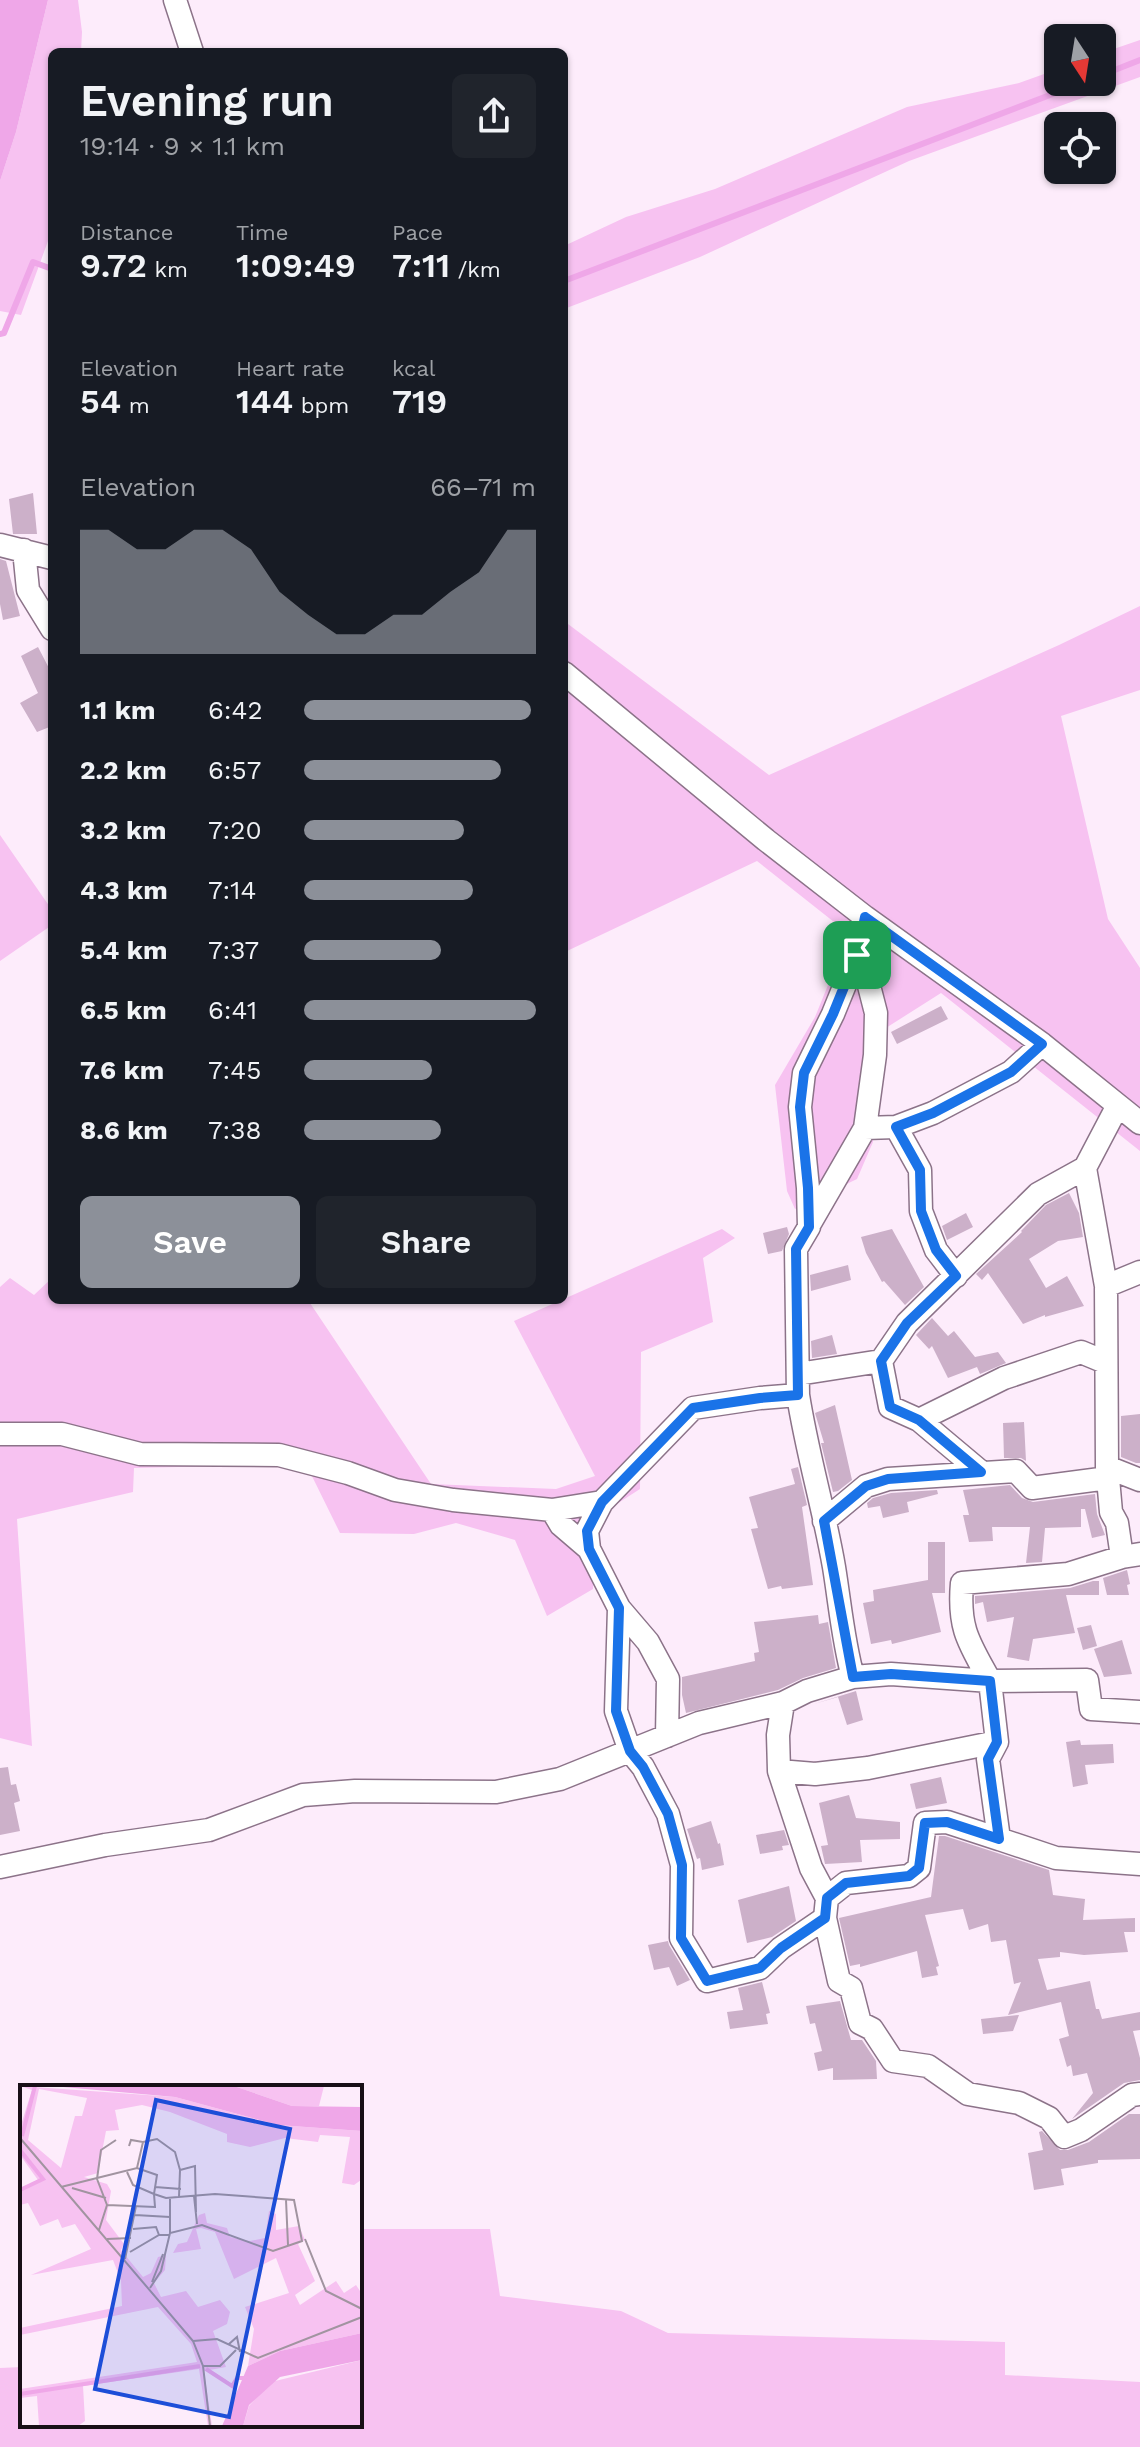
<!DOCTYPE html>
<html lang="en">
<head>
<meta charset="utf-8">
<style>
	:root { --surface:#171b24; --page:#20242c; --text:#f1f3f6; --muted:#9ea1a6; --accent:#8c9099 }
	body { margin:0; font-family:"Work Sans",sans-serif; background:var(--page); color:var(--text); height:100vh; display:flex; flex-direction:column; font-size:30px; white-space:nowrap }
	* { box-sizing:border-box; margin:0 }
	p { font-size:26px; color:var(--muted) }
	.icon { flex:none; width:44px; height:44px; fill:none; stroke:currentColor; stroke-width:2; stroke-linecap:round; stroke-linejoin:round }
	.map { position:relative; flex:1; overflow:hidden }
	.side { position:absolute; left:48px; top:48px; width:520px; height:1256px; display:flex; flex-direction:column; background:var(--surface); border-radius:12px; box-shadow:0 2px 6px #0004 }
	.side>* { flex:none }
	.needle { width:52px; rotate:168deg }
	.tools { position:absolute; left:1044px; top:24px; display:grid; gap:16px }
	.tools a { display:grid; place-items:center; width:72px; height:72px; border-radius:12px; background:var(--surface); box-shadow:0 2px 6px #0004; font-size:40px }
	.pin { position:absolute; display:grid; place-items:center; width:68px; height:68px; color:#fff; margin:-34px; border-radius:16px; box-shadow:0 4px 12px #0006 }
	.round { display:grid; place-items:center; flex:none; width:84px; height:84px; border-radius:12px; background:var(--page) }
	.head { display:flex; align-items:center; justify-content:space-between; height:136px; padding:0 32px }
	h1 { font-size:44px; font-weight:600; line-height:60px }
	.metrics { display:grid; grid-template-columns:repeat(3,1fr); gap:12px; height:136px; padding:8px 32px }
	.metrics div { display:grid; align-content:center }
	.metrics b { font-size:34px; font-weight:600 }
	.metrics small { font-size:22px; font-weight:400 }
	.metrics p { font-size:22px }
	.chart { height:224px; padding:16px 32px }
	.chart p { display:flex; justify-content:space-between }
	.chart svg { width:100%; height:144px; margin-top:8px; fill:var(--accent); opacity:.7 }
	.cta { display:flex; gap:16px; margin-top:auto; padding:16px 32px }
	.cta a { flex:1; height:92px; border-radius:12px; background:var(--accent); color:#fff; font-size:32px; font-weight:600; line-height:92px; text-align:center }
	.cta a+a { background:var(--page); color:var(--text) }
	ul { padding:0 32px; list-style:none; font-size:26px }
	li { display:grid; grid-template-columns:128px 96px 1fr; align-items:center; height:60px }
	li i { height:20px; border-radius:10px; background:var(--accent) }
	.map>svg:first-child { display:block }
</style>
</head>
<body>
<div class="map">
<svg width="1140" height="2447" viewBox="0 0 1140 2447">
	<rect width="100%" height="100%" fill="#fdecfb"/>
	<path fill="#f7c2f1" d="M48 0H78L82 32 81 52H52V230L21 315 0 311V181L16 132Z
		M1140 40V77L909 161 700 257 564 309V246L626 217 715 189 907 107 1019 83 1058 69V82H1102V53Z
		M1140 606V690L1061 716 1108 919 1140 968V1151L941 993 878 1033 873 1142 857 1179 795 1209 787 1191 775 1085 815 1017 839 958 834 922 757 861 567 951 564 948V621L769 775 1059 645Z
		M0 835 52 910V925L0 961Z
		M722 1229 735 1238 703 1258 713 1322 641 1352 640 1489 612 1507 595 1533 593 1589 547 1616 515 1540 456 1523 414 1534 340 1533 306 1464 134 1468 133 1492 17 1519 32 1746 0 1738V1287L10 1278 34 1295 52 1278V1300H308L431 1484 556 1489 595 1476 514 1321Z
		M360 2229H490L500 2296 621 2311 668 2333 1005 2342V2375L1140 2382V2447H0V2368L22 2367V2425H360Z"/>
	<path fill="#efa7e8" d="M0 0H48L16 132 0 181Z"/>
	<g fill="none" stroke-linecap="round" stroke-linejoin="round">
		<path stroke="#efa7e8" stroke-width="6" d="M1102 75 1140 60
			M564 281 1084 82
			M0 334 4 333 33 262 52 269"/>
	</g>
	<path fill="#ccb0c9" d="M33 493 37 534H13L9 499Z
		M0 559 6 561 20 616 3 620 0 604Z
		M38 647 52 674V726L37 732 20 703 38 693 21 656Z
		M941 1006 948 1019 897 1044 891 1032Z
		M1069 1193 1079 1213 1083 1237 1058 1241 1029 1259 1046 1288 1067 1276 1084 1306 1045 1317V1315L1023 1324 988 1273 982 1280 976 1274 1022 1232 1021 1231 1046 1205Z
		M966 1213 973 1227 947 1240 942 1226Z
		M787 1227 789 1234 782 1251 768 1254 763 1233Z
		M892 1229 924 1287 905 1305 884 1281 882 1282 866 1253 861 1237Z
		M848 1265 851 1280 811 1291 810 1275Z
		M932 1318 948 1336 954 1331 975 1357 998 1352 1006 1363 980 1374 977 1367 948 1378 932 1346 929 1349 916 1335Z
		M832 1335 837 1354 812 1358 811 1341Z
		M835 1405 852 1480 838 1491 833 1492 821 1443H824L815 1413Z
		M1140 1414V1463H1136L1121 1457V1416Z
		M1024 1422 1026 1461 1021 1458H1004L1003 1423Z
		M798 1467 807 1505 802 1507 813 1585 782 1589 781 1586 768 1589 751 1529 758 1528 749 1497 795 1484 791 1469Z
		M1010 1485 1022 1498 1033 1502 1095 1494 1097 1514 1105 1535 1092 1538 1085 1509H1081V1527L1045 1528 1042 1562 1026 1563 1030 1527H992L993 1541 969 1542 963 1515H969L963 1490Z
		M937 1490 938 1494 907 1502 909 1512 883 1518 880 1506 868 1508 867 1503 873 1498 891 1493Z
		M928 1542H945V1593H932L941 1632 892 1644 891 1640 871 1644 863 1603 874 1601 873 1590 928 1580Z
		M1127 1570 1130 1584 1127 1585 1129 1595H1107L1103 1578Z
		M1093 1581H1099V1595H1066L1075 1633 1033 1639 1029 1661 1007 1657 1014 1617 987 1622 983 1602 975 1604V1596L1070 1588Z
		M818 1615 819 1624 828 1622 836 1668 803 1678 778 1690 686 1713 682 1695V1677L755 1661 754 1653 759 1652 754 1622Z
		M1091 1625 1097 1646 1083 1650 1077 1628Z
		M1122 1640 1132 1674 1104 1677 1094 1649Z
		M856 1691 863 1720 847 1725 838 1697 814 1704Z
		M1080 1740 1081 1745 1113 1744 1114 1763 1085 1765 1088 1784 1073 1787 1066 1742Z
		M8 1767 11 1785 16 1784 20 1801 14 1803 20 1831 0 1835V1768Z
		M941 1777 947 1803 916 1809 910 1784Z
		M849 1795 856 1818 900 1822V1839L860 1840 862 1862 825 1864 821 1846 828 1845 819 1803Z
		M711 1821 718 1844 720 1843 724 1865 702 1870 700 1858 697 1859 687 1829Z
		M784 1830 789 1845 782 1846 783 1850 760 1854 756 1835Z
		M939 1836H945L1049 1870 1053 1895 1085 1899 1083 1920 1135 1918V1932H1124L1128 1952 1084 1955 1060 1952V1957L1038 1959 1047 1990 1090 1981 1096 2009H1099L1102 2019 1140 2012V2030L1133 2031 1140 2058V2080L1124 2083 1072 2119 1093 2093 1087 2073 1073 2076 1071 2065 1067 2067 1059 2039 1069 2036 1061 2002 1008 2015 1021 1982 1014 1984 1006 1940 991 1942 988 1924 969 1930 963 1909 925 1915 939 1966 936 1967 938 1975 922 1978 917 1951 860 1967V1964L850 1966 839 1918 931 1897Z
		M789 1886 796 1921 772 1937 747 1943 738 1900Z
		M668 1941 669 1945 690 1980 677 1986 669 1967 654 1970 648 1945Z
		M762 1982 770 2013 766 2014 768 2024 730 2029 727 2012 743 2010 738 1988Z
		M840 2001 851 2040H862L876 2061 877 2079 833 2080V2068L818 2071 814 2053 822 2051 815 2023 810 2024 806 2006Z
		M1019 2015 1013 2031 983 2034 981 2019Z
		M1129 2114H1140V2159L1098 2160V2163L1061 2169 1064 2185 1034 2190 1028 2153 1043 2150 1039 2132 1042 2131 1060 2150H1068L1089 2142Z"/>
	<g fill="none" stroke-linecap="round" stroke-linejoin="round">
		<defs>
			<path id="minor" d="M175 0 192 52
				M0 545 52 558
				M24 550 28 590 52 629
				M564 673 766 840 865 917 1042 1044 1140 1123
				M1117 1107 1085 1168 1106 1286 1107 1467 1111 1512 1117 1523 1122 1557
				M896 1127 920 1170 921 1211 936 1250 956 1276
				M865 1128 896 1127 933 1113 1011 1072 1042 1044
				M809 1225 865 1128 875 1055 876 1013 866 974 857 955
				M1106 1286 1140 1272
				M881 1361 890 1407 919 1420 1004 1378 1081 1352 1105 1362
				M798 1374 881 1361 907 1323 1038 1194 1085 1168
				M798 1395C807 1453 824 1509 834 1567 840 1604 843 1641 853 1677
				M919 1420 981 1472
				M0 1434H62L140 1454 279 1455 348 1473 395 1490 453 1500 552 1510 602 1502 693 1408 760 1398 798 1395 796 1249 809 1227 808 1188 800 1107 804 1073 833 1014 857 955 865 917
				M1107 1467 1140 1480
				M602 1502 587 1531 589 1549 619 1608 648 1642 668 1679 667 1736
				M552 1510 561 1525 589 1549
				M824 1521 866 1486 888 1479 1016 1471 1032 1488 1108 1478
				M1140 1554 1122 1557 1068 1574 962 1583C958 1629 969 1643 990 1681L1087 1680 1091 1709 1140 1712
				M619 1608 616 1711 630 1751 643 1767 668 1814 682 1865 681 1938 707 1981 760 1968 781 1948 825 1918 827 1898 811 1868 779 1771 778 1735 783 1703
				M779 1771 815 1774 868 1768 997 1742
				M0 1867 105 1845 209 1830 303 1795 355 1791 496 1792 560 1779 699 1723 783 1703 807 1691 853 1677 891 1674 990 1681 997 1742 988 1759 999 1839 1056 1858 1140 1864
				M827 1898 846 1883 909 1876 919 1868 925 1823 947 1822 999 1839
				M825 1918 839 1981 851 1988 860 2023 872 2029 893 2061 928 2066 968 2094 1019 2103 1049 2118 1064 2137 1081 2130 1132 2095 1140 2094"/>
		</defs>
		<use href="#minor" stroke="#8c7389" stroke-width="25"/>
		<use href="#minor" stroke="#fff" stroke-width="22"/>
	</g>
	<g fill="none" stroke-linecap="round" stroke-linejoin="round">
		<defs>
			<path id="route" d="M865 917 1042 1044 1011 1072 933 1113 896 1127 920 1170 921 1211 936 1250 956 1276 907 1323 881 1361 890 1407 919 1420 981 1472 888 1479 866 1486 824 1521 853 1677 891 1674 990 1681 997 1742 988 1759 999 1839 947 1822 925 1823 919 1868 909 1876 846 1883 827 1898 825 1918 781 1948 760 1968 707 1981 681 1938 682 1865 668 1814 643 1767 630 1751 616 1711 619 1608 589 1549 587 1531 602 1502 693 1408 760 1398 798 1395 796 1249 809 1227 808 1188 800 1107 804 1073 833 1014 857 955Z"/>
		</defs>
		<use href="#route" stroke="#fff" stroke-width="16"/>
		<use href="#route" stroke="#1a73e8" stroke-width="10"/>
	</g>
	<g transform="translate(20 2085)">
		<rect width="342" height="342" fill="#fdecfb"/>
		<path d="M0 1 155 12 258 40 342 46 341 95 334 100 322 98 330 52 300 50 298 57 265 53 230 62 207 57V49L150 27 122 20 95 25 99 45 86 46 78 88 64 92 87 99 91 106 86 135 104 159 101 165 123 192 131 188 138 172 146 170 145 185 134 198 141 212 166 206 178 222 200 215 210 227 207 239 193 246 206 282 184 286 192 341H188L179 284 63 301 65 336 58 341H19L17 311 0 313V304L177 277 171 259 138 222 0 250V243L102 221 101 196 93 175 11 190 71 164 55 139 42 143 38 134 20 141 8 118 0 120V104L18 95 0 70V43L12 5ZM19 4 67 13 62 31H55L41 83 8 55ZM214 1H304L299 21H272ZM249 126 256 129V145L279 141 285 155 278 159 295 196 275 210 280 220 316 196 324 208 336 200 342 209V248L260 266 228 281 234 244 225 222 269 208 256 173 214 194 195 147 181 143 176 144 181 164 153 168 158 159 167 157 179 130 185 128 187 138 207 143 210 152 230 156 245 153ZM342 275V341H223L229 321 251 297Z" fill="#f7c2f1" fill-rule="evenodd"/>
		<path d="M32 1H214L272 21 342 22V46L258 40 155 12ZM342 248V275L260 292 229 320 223 341H202L228 281 260 266Z" fill="#efa7e8"/>
		<path fill="none" stroke="#efa7e8" stroke-width="4" d="M2 51 15 1M0 65 23 94 0 105M186 284 212 301 217 293H226M0 309 180 281"/>
		<path fill="none" stroke="#a194a0" stroke-width="2" d="M0 53 173 256 183 281 190 341M123 57 137 54 155 67 160 85M109 61 111 55 123 57 117 83M41 102 117 83 137 90 134 109 146 113 195 109 274 115 282 156 253 166 182 140 150 148 141 186 130 203M135 102 161 104M52 103 86 113M174 111 177 139M159 112 160 85 175 81 176 127M266 115 268 160M87 120 135 122 134 109 113 100 107 87M115 130 150 132M113 144 136 142 139 150M79 145 87 120 77 94 81 65 96 55M150 148V114M87 154 111 153M285 154 306 206 342 224M110 167 139 150H149M105 174 116 121M132 197 143 169M173 256 197 254 238 273 342 232M209 259 217 252 220 267M183 281H200L216 265"/>
		<path fill="#1d4ed8" fill-opacity="0.15" stroke="#1d4ed8" stroke-width="4" d="M136 15 270 44 209 332 75 304Z"/>
		<rect width="342" height="342" fill="none" stroke="#180f17" stroke-width="4"/>
	</g>
</svg>
<div class="tools">
<a><svg class="needle" viewBox="-14 -14 28 28"><path d="M0-13l5 13h-10z" fill="#e53935"/><path d="M0 13l5-13h-10z" fill="#9ea1a6"/></svg></a>
<a><svg class="icon" aria-label="locate" viewBox="0 0 24 24"><circle cx="12" cy="12" r="6"/><path d="M12 2v4M12 18v4M2 12h4M18 12h4"/></svg></a>
</div>
<div class="pin" style="left:857px;top:955px;background:#1e9e55"><svg class="icon" aria-label="arrive" viewBox="0 0 24 24"><path d="M6 21V4h12l-3 4 3 4H6"/></svg></div>
<section class="side">
<div class="head"><div><h1>Evening run</h1><p>19:14 · 9 × 1.1 km</p></div><a class="round"><svg class="icon" aria-label="share" viewBox="0 0 24 24"><path d="M12 15V3M7 8l5-5 5 5M5 13v7h14v-7"/></svg></a></div>
<div class="metrics">
<div><p>Distance</p><b>9.72<small> km</small></b></div>
<div><p>Time</p><b>1:09:49</b></div>
<div><p>Pace</p><b>7:11<small> /km</small></b></div>
</div>
<div class="metrics">
<div><p>Elevation</p><b>54<small> m</small></b></div>
<div><p>Heart rate</p><b>144<small> bpm</small></b></div>
<div><p>kcal</p><b>719</b></div>
</div>
<div class="chart"><p><span>Elevation</span>66–71 m</p>
<svg viewBox="0 0 160 44" preserveAspectRatio="none"><path d="M0 44V6L10 6L20 12L30 12L40 6L50 6L60 12L70 25L80 32L90 38L100 38L110 32L120 32L130 25L140 19L150 6L160 6V44z"/></svg>
</div>
<ul>
<li><b>1.1 km</b>6:42<i style="width:98%"></i></li>
<li><b>2.2 km</b>6:57<i style="width:85%"></i></li>
<li><b>3.2 km</b>7:20<i style="width:69%"></i></li>
<li><b>4.3 km</b>7:14<i style="width:73%"></i></li>
<li><b>5.4 km</b>7:37<i style="width:59%"></i></li>
<li><b>6.5 km</b>6:41<i style="width:100%"></i></li>
<li><b>7.6 km</b>7:45<i style="width:55%"></i></li>
<li><b>8.6 km</b>7:38<i style="width:59%"></i></li>
</ul>
<div class="cta"><a>Save</a><a>Share</a></div>
</section>
</div>
</body>
</html>
